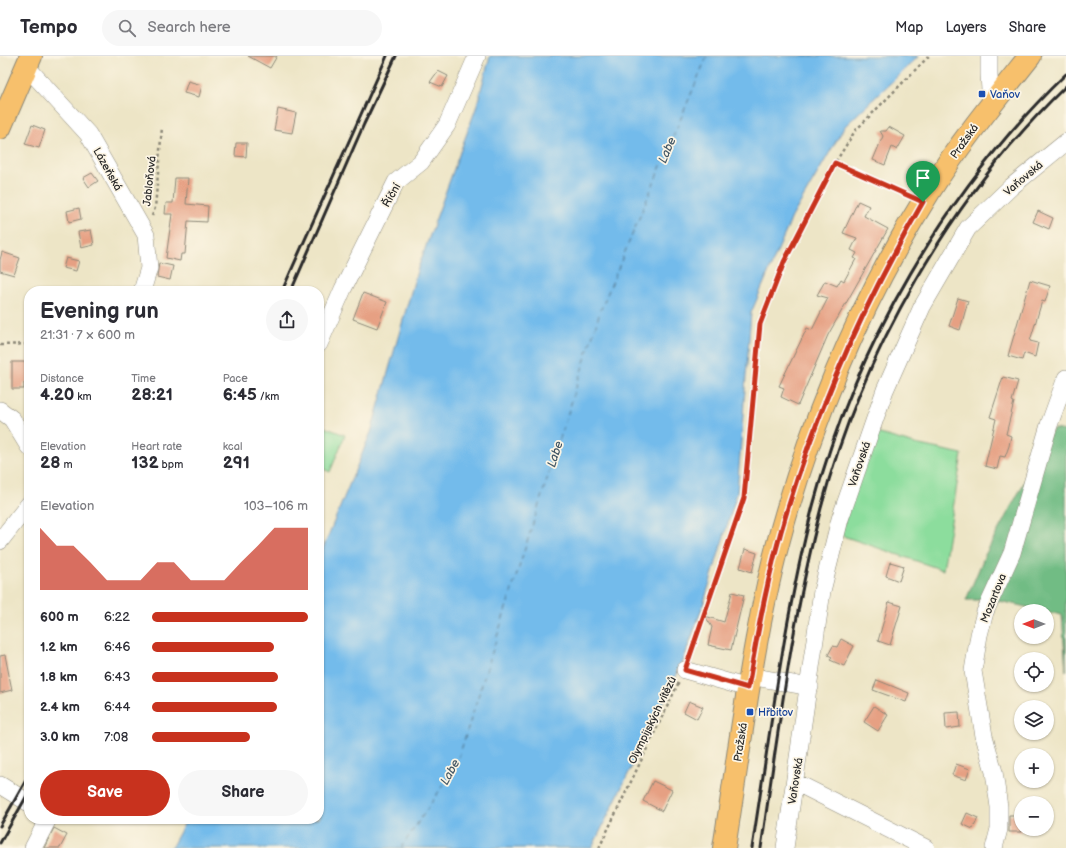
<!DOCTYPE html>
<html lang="en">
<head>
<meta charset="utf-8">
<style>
	:root { --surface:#fff; --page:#f7f7f7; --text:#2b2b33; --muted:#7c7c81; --line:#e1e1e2; --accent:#c8321e }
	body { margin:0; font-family:"Balsamiq Sans",sans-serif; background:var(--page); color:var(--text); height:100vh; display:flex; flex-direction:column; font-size:15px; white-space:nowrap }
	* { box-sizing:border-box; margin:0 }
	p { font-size:13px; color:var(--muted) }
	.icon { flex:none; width:22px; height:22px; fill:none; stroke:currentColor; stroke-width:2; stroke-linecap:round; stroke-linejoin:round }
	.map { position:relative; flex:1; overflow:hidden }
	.drawer { position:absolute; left:24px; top:230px; width:300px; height:538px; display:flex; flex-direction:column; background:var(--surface); border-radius:16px; box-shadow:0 1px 3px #0004 }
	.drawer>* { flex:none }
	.needle { width:26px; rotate:270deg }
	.controls { position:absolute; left:1014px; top:548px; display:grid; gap:8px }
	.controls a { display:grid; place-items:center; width:40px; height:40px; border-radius:50%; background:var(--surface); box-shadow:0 1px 3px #0004; font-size:20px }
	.pin { position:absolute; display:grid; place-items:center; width:34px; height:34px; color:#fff; margin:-41px -17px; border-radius:50% 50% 50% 0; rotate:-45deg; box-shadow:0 0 4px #0007 }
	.pin .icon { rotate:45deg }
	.round { display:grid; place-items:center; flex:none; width:42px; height:42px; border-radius:21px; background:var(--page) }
	.summary { display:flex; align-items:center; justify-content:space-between; height:68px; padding:0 16px }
	h1 { font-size:22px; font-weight:700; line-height:30px }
	.stats { display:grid; grid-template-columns:repeat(3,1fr); gap:6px; height:68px; padding:4px 16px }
	.stats div { display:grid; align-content:center }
	.stats b { font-size:17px; font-weight:700 }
	.stats small { font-size:11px; font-weight:400 }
	.stats p { font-size:11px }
	.chart { height:112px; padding:8px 16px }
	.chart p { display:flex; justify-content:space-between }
	.chart svg { width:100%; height:72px; margin-top:4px; fill:var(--accent); opacity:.7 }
	.primary-button { display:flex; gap:8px; margin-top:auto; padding:8px 16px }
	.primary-button a { flex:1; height:46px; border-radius:24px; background:var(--accent); color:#fff; font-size:16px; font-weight:700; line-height:46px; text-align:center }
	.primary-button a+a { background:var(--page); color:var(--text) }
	ul { padding:0 16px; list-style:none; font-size:13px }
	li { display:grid; grid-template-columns:64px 48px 1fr; align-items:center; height:30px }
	li i { height:10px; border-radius:5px; background:var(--accent) }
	header { display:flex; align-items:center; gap:24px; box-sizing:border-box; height:56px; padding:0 20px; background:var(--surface); border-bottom:1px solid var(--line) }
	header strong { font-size:19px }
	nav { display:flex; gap:22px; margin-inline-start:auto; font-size:14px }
	.search { width:280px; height:36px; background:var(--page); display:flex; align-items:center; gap:10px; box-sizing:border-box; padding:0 14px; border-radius:22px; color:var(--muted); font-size:15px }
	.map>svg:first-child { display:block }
</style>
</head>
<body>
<header>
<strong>Tempo</strong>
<div class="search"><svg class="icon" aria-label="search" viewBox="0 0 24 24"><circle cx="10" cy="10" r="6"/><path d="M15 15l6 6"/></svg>Search here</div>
<nav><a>Map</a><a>Layers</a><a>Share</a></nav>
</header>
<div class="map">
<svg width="1066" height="792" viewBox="0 0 1066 792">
	<rect width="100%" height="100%" fill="#fcf5e5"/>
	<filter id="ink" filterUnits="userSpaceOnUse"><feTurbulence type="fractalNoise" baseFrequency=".025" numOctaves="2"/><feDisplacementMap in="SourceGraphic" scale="8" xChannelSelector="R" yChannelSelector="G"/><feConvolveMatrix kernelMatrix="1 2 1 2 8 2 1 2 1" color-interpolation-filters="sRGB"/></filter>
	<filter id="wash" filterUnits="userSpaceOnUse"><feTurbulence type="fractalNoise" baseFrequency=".012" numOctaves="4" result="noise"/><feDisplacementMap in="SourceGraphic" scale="16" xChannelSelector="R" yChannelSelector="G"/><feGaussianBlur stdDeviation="0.9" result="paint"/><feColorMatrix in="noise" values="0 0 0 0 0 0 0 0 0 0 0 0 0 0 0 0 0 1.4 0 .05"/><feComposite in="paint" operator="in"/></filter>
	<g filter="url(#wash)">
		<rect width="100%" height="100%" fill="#ede5c6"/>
		<path fill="#8cdd9d" stroke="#5c8464" d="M319 369 345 379 330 416 319 411Z
			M873 376 915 388 962 398 943 514 840 479Z"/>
		<path fill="#71bc84" stroke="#4e7458" d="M1053 373 1066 375V615L1062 559 995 544H966L985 499Z"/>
		<path fill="#73bbeb" stroke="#4f738b" d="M490 0H919L845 70 792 161 751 257 737 437 704 546 682 608 592 792H171L187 763H319V502L371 376 417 215 476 52Z"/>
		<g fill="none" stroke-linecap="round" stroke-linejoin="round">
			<path stroke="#415665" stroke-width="1" stroke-dasharray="5 4" stroke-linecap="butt" d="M401 792 456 710 601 253 707 0"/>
		</g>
		<g id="blocks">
			<path fill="#e6a083" d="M248 0H277L270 12Z
				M438 15 448 20 442 31 430 26Z
				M188 25 202 29 199 41 184 37Z
				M278 53 296 57 292 77 274 74Z
				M32 69 45 74 39 92 25 88Z
				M889 71 905 80 897 94 892 91 885 109 873 104 883 80 880 75H886Z
				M236 87H247L246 101 235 100Z
				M92 117 98 125 89 131 83 122Z
				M175 122H188L186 148 208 150 207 166 188 165 185 198H181L180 205 166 202 172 158H165L166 147H173Z
				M858 145 869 150 864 160 888 173 828 279 798 349 781 341 784 332 779 330 807 272 812 274 828 242 817 239 825 225 837 230 841 223 844 225 856 203 854 202 857 197 851 194 857 182 843 177Z
				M79 152 81 163 69 166 67 155Z
				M1038 155 1053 162 1049 173 1033 166Z
				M91 174 94 189 81 192 78 176Z
				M2 196 20 202 14 219 0 215V204Z
				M66 202 79 205 76 215 63 212Z
				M159 207 173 210 170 224 157 221Z
				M1030 224 1050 230 1045 246 1042 245 1030 285 1038 287 1035 301 1024 297 1022 304 1008 300Z
				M363 237 387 246 377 272 353 263Z
				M958 242 968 245 960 274 949 270Z
				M12 306H29V326L24 327V333H12Z
				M1003 321 1018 325 1012 345 1014 346 1006 378 1011 380 1009 390 1005 401 1000 400 997 413 985 410 996 363 990 361Z
				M745 493 757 497 752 516 740 512Z
				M890 506 904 510 899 525 886 520Z
				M732 536 744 539 731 594 708 589 712 571 705 560 724 566Z
				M889 546 902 550 890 589 878 585Z
				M841 583 854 590 844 610 830 604 832 601 828 599 833 590 837 591Z
				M5 599 12 634 0 637V600Z
				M877 624 909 637 906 646 873 634Z
				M689 645 703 651 697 663 684 656Z
				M874 650 888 659 878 675 864 666Z
				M959 656 960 671 946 673 945 657Z
				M956 708 970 713 966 724 952 719Z
				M653 725 672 734 662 755 643 745Z
				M967 757 978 762 973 773 962 768Z
				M1009 759H1021V776H1009Z
				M54 772 67 779 60 792H44Z"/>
		</g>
	</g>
	<g filter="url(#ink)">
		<use href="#blocks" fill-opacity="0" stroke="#8c8878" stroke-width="1"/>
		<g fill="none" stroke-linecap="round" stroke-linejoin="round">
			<defs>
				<path id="minor" d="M989 0V19L991 49
					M26 10 88 78 146 179 149 212 142 235
					M319 288 343 233 396 126 421 106 447 69 477 0
					M0 354 12 363 29 391
					M0 485 29 448
					M685 614 748 632
					M750 620 810 631
					M795 726 926 792
					M0 729 29 747
					M33 792 48 763
					M785 792 822 535 840 463 885 334 922 251 968 172 1011 131 1066 86
					M994 792 999 773V751L994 716 984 680 973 615 979 579 985 556 1012 497 1049 369 1066 322"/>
				<path id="major" d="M0 72 31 0
					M724 792C742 680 754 565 787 455 820 344 867 235 929 136 959 88 995 44 1030 0"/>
			</defs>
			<use href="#minor" stroke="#8c8878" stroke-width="18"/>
			<use href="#major" stroke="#8c8878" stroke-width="24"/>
			<path stroke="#8c8878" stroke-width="2.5" stroke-dasharray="3 3" stroke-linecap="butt" d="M835 107 907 139
				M152 160 155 152 162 71
				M0 289 29 288
				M690 601 744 442 761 268 784 206 835 107 855 75 929 0
				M599 792 679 626"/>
			<use href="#minor" stroke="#fff" stroke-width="17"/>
			<use href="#major" stroke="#f7c06c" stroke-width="22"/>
			<path stroke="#2b2b2b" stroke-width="3" d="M282 235 387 0
				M291 235 364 68 396 0
				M0 770 29 719
				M0 787 29 736
				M752 792C770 678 784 562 813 450 855 291 947 132 1066 18
				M761 792C778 678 792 563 821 452 862 297 951 141 1066 30"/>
		</g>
	</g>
	<g fill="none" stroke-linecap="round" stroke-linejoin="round" filter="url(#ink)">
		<defs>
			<path id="route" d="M835 107 923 146C866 244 820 346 787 455 769 513 758 573 748 632L685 614 744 442 760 268 784 206Z"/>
		</defs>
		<use href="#route" stroke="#fff" stroke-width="8"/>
		<use href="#route" stroke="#c8321e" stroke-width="5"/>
	</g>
	<g fill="#1a4fb4" stroke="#fcf5e5" stroke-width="1.5">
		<rect x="978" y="34" width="8" height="8" rx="2"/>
		<rect x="746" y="652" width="8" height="8" rx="2"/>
	</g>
	<g text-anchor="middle" stroke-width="3.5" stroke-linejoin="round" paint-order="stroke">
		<g font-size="11" fill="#164399" stroke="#fcf5e5" text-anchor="start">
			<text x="990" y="42">Vaňov</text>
			<text x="758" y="660">Hřbitov</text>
		</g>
		<g font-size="11" fill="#2b2b2b" stroke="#fcf5e5">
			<text transform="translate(964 85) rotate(-54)" y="4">Pražská</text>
			<text transform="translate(108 113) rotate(61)" y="4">Lázeňská</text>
			<text transform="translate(1023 122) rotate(-40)" y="4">Vaňovská</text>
			<text transform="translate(149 125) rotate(-84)" y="4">Jabloňová</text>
			<text transform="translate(391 139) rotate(-60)" y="4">Říční</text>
			<text transform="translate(859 408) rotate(-71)" y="4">Vaňovská</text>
			<text transform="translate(993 542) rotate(-68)" y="4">Mozartova</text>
			<text transform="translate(652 664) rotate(-64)" y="4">Olympijských vítězů</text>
			<text transform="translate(740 686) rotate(-81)" y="4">Pražská</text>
			<text transform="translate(795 725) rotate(-81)" y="4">Vaňovská</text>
		</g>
		<g font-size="12" font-style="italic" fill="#415665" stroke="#fcf5e5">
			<text transform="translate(667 94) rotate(-67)" y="4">Labe</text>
			<text transform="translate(555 398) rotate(-72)" y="4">Labe</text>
			<text transform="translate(450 716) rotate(-61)" y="4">Labe</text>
		</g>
	</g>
</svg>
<div class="controls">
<a><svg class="needle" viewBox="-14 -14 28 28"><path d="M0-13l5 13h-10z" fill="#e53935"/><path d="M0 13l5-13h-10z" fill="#7c7c81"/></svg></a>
<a><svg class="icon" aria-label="locate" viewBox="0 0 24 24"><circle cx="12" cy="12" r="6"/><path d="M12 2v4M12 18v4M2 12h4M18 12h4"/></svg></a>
<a><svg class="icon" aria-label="layers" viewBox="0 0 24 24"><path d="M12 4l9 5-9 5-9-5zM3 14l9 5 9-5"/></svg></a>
<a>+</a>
<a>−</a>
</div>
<div class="pin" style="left:923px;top:146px;background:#1e9e55"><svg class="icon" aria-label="arrive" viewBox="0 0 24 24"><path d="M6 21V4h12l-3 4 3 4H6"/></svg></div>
<section class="drawer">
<div class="summary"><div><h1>Evening run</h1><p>21:31 · 7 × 600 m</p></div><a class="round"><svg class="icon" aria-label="share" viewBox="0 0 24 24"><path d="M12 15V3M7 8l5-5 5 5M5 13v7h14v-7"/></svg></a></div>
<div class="stats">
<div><p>Distance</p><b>4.20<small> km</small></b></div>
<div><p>Time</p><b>28:21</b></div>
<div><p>Pace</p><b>6:45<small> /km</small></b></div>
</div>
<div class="stats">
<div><p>Elevation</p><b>28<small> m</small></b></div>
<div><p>Heart rate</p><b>132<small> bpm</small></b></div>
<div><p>kcal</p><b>291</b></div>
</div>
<div class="chart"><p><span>Elevation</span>103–106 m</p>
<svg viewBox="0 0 160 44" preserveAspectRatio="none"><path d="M0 44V6L10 17L20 17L30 27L40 38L50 38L60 38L70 27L80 27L90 38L100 38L110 38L120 27L130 17L140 6L150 6L160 6V44z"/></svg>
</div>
<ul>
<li><b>600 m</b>6:22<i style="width:100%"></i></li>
<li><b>1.2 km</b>6:46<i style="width:78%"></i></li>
<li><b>1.8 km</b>6:43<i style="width:81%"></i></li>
<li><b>2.4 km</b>6:44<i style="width:80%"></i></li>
<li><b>3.0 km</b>7:08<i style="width:63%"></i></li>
</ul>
<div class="primary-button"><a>Save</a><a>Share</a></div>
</section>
</div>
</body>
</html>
